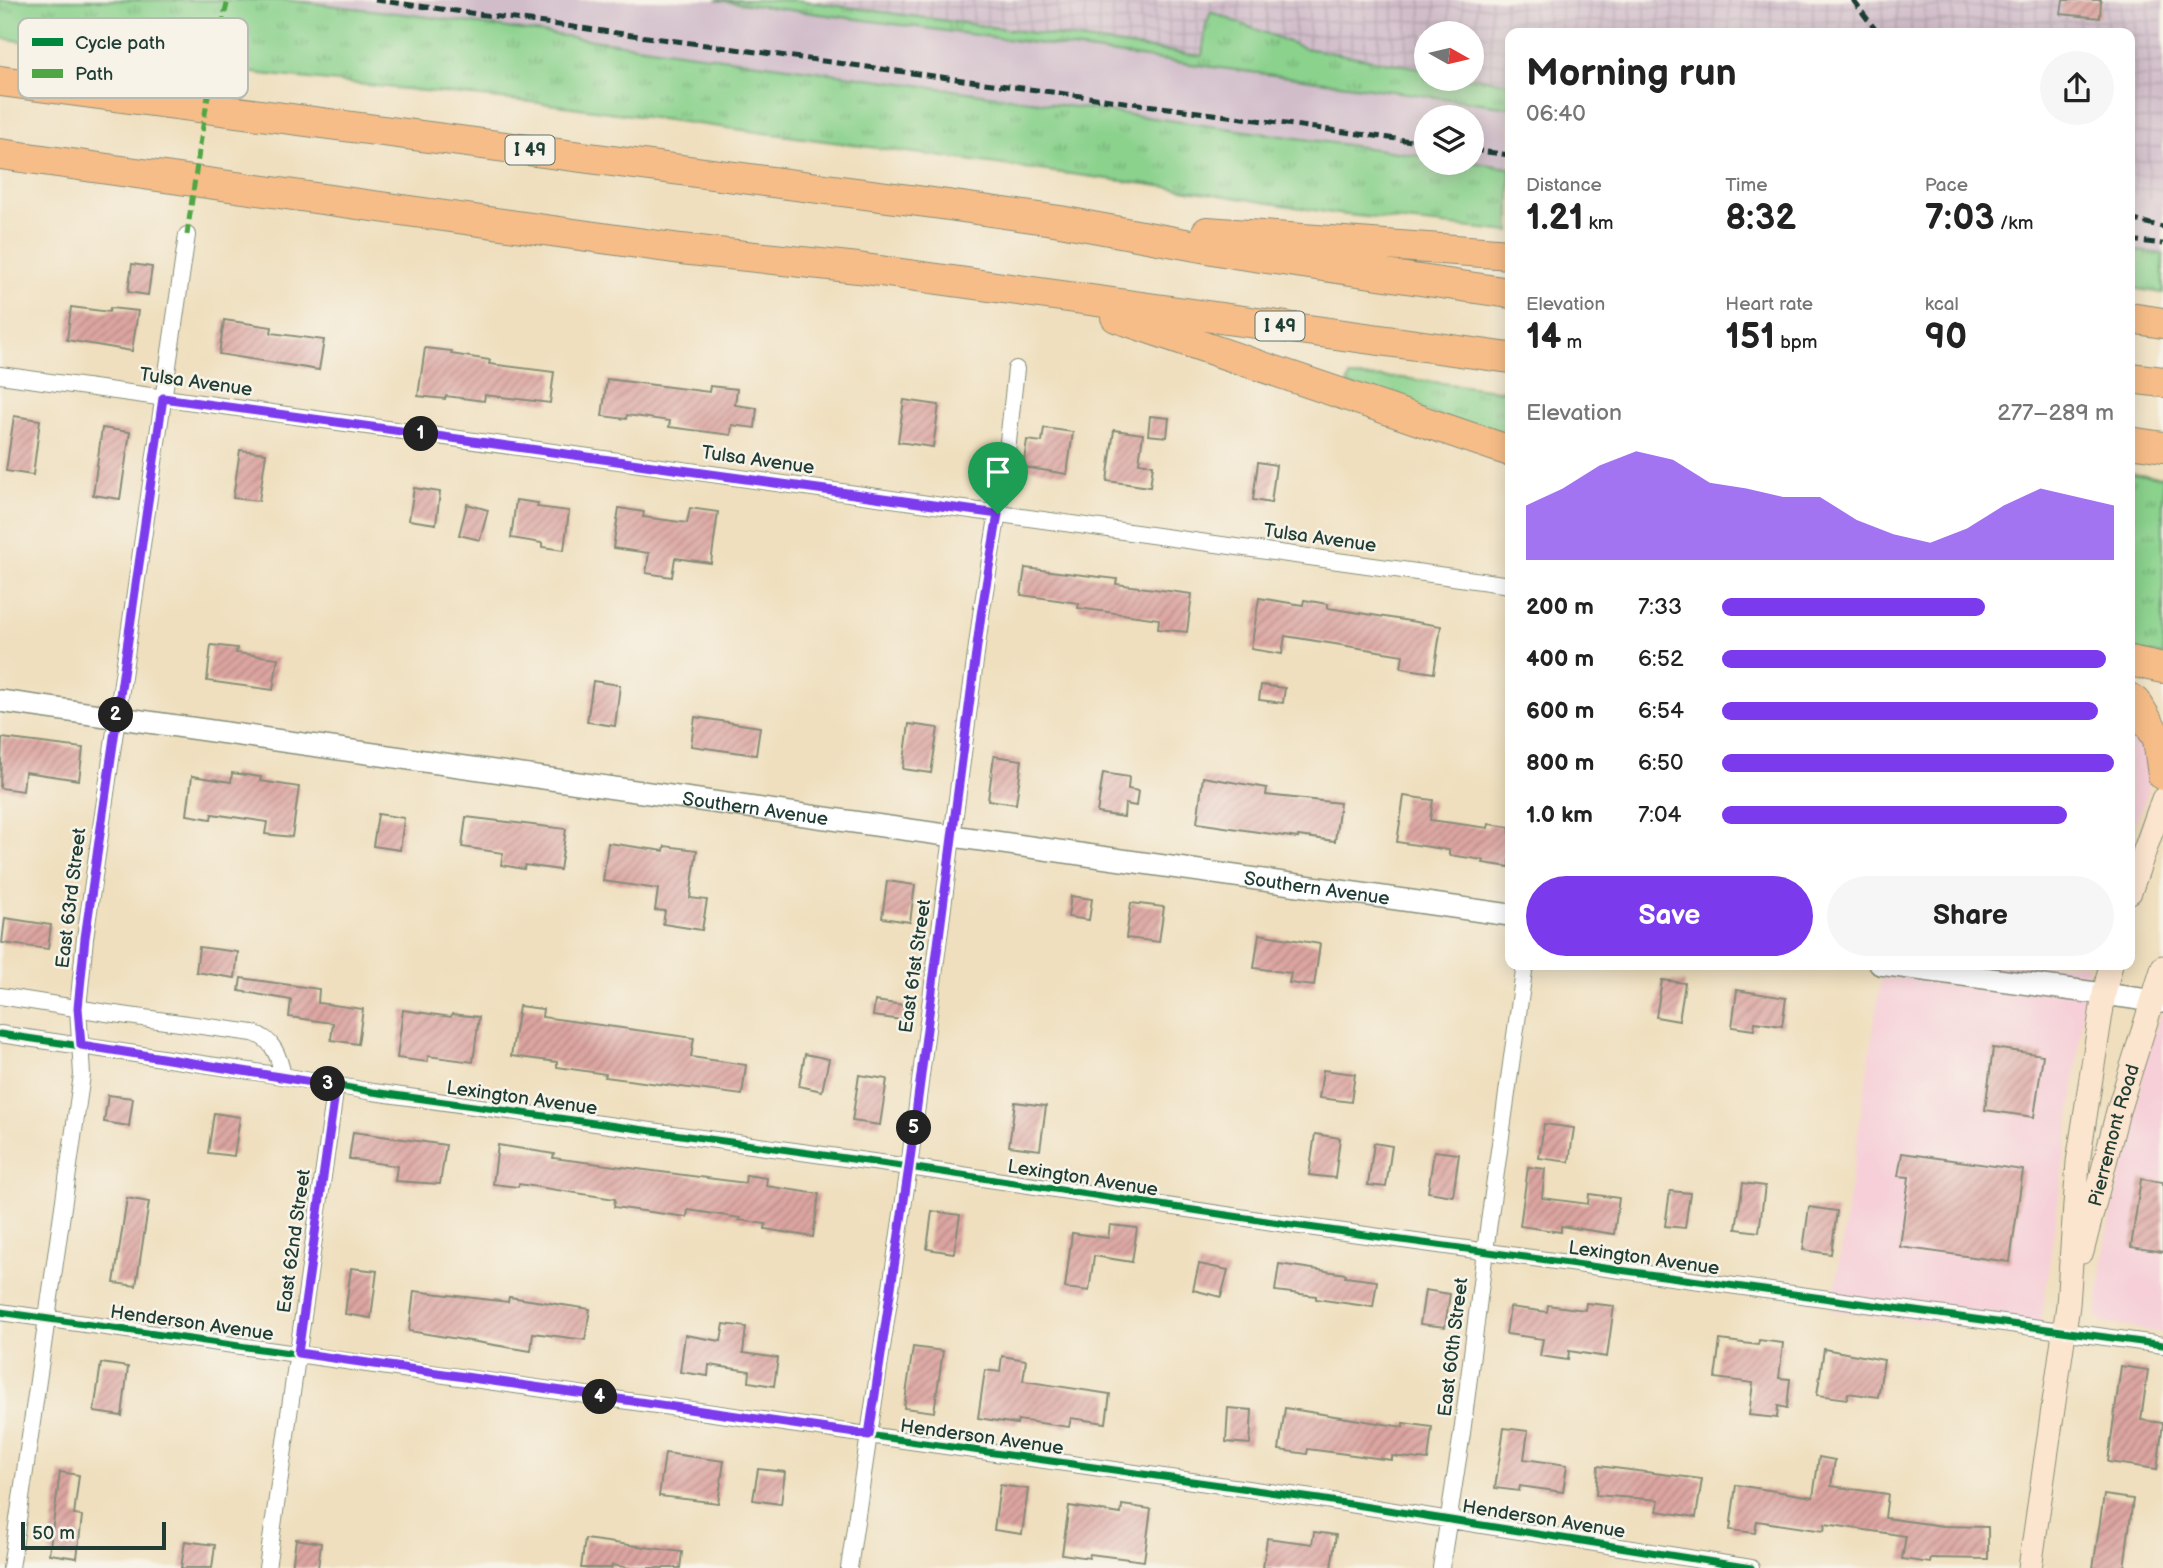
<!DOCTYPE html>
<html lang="en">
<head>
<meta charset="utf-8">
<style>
	:root { --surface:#fff; --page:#f6f6f6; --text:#222; --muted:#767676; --accent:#7c3aed }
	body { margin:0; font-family:"Balsamiq Sans",sans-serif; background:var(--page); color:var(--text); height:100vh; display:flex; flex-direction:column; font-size:26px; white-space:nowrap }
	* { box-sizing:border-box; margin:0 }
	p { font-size:23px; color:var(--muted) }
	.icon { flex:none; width:38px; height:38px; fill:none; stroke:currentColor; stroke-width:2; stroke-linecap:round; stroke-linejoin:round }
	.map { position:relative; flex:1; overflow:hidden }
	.drawer { position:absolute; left:1505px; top:28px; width:630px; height:942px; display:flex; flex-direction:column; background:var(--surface); border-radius:14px; box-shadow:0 4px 18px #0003 }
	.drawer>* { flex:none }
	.needle { width:46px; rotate:98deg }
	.buttons { position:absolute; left:1414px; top:21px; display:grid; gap:14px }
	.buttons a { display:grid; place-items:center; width:70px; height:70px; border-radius:50%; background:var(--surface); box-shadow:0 4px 18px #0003; font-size:35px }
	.scale { position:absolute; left:21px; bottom:18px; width:145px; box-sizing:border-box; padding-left:7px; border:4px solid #1f3d34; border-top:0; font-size:19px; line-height:24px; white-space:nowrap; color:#1f3d34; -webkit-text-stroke:5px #f7f3e8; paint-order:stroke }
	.pin { position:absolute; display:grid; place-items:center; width:60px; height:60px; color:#fff; margin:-72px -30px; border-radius:50% 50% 50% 0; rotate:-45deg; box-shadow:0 0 7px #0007 }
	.pin .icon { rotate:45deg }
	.km { position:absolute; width:35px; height:35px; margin:-18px; border-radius:50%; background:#222; color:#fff; font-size:19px; line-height:35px; text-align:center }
	.round { display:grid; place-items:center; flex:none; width:74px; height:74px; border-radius:37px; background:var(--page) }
	.overview { display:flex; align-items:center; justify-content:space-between; height:119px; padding:0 21px }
	h1 { font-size:38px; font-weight:700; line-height:52px }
	.figures { display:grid; grid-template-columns:repeat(3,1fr); gap:10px; height:119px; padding:7px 21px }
	.figures div { display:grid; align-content:center }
	.figures b { font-size:35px; font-weight:700 }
	.figures small { font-size:19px; font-weight:400 }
	.figures p { font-size:19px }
	.chart { height:196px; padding:14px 21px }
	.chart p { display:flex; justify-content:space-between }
	.chart svg { width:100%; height:126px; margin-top:7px; fill:var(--accent); opacity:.7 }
	.primary-button { display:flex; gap:14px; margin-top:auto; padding:14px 21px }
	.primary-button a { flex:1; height:80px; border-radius:42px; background:var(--accent); color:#fff; font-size:28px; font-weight:700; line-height:80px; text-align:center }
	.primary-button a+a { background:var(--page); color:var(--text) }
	ul { padding:0 21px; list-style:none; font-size:23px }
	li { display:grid; grid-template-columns:112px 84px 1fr; align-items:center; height:52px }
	li i { height:18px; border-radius:9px; background:var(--accent) }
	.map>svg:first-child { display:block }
</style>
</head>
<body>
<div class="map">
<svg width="2163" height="1568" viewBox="0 0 2163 1568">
	<defs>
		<pattern id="industrial-grid" width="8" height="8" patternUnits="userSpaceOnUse" patternTransform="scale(1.75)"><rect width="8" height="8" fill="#d1bdca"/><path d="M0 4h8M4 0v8" fill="none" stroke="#b3a3ae"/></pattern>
		<pattern id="grass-tufts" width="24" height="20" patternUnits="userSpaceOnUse" patternTransform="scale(1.75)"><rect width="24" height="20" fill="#8bd28d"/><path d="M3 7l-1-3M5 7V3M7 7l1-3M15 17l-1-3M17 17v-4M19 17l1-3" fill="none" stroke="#71ac74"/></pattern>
		<pattern id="building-hatch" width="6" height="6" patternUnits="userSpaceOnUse" patternTransform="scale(1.75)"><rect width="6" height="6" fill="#dda5a1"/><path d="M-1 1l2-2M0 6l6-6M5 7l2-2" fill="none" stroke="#b38884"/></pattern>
	</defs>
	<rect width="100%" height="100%" fill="#f7f3e8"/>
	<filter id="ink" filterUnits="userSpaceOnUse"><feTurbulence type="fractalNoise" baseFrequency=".0143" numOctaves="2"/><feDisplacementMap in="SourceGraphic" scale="14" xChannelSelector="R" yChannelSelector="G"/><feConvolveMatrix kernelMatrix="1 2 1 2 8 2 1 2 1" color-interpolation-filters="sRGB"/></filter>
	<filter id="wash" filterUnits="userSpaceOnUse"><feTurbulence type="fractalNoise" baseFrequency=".00686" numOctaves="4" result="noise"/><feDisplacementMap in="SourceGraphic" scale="28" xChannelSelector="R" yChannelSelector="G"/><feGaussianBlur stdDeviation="1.57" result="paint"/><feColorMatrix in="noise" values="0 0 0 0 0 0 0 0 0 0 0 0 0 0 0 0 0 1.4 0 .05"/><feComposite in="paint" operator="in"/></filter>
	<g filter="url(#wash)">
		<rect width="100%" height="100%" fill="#efdfbe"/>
		<path fill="#f6cfd8" d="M2130 718 2145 740 2150 767 2148 792 2130 837Z
			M1883 964H2088L2075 1084 2039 1336 1832 1311Z
			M2163 1008V1333L2105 1323 2096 1317 2105 1242 2148 1052Z"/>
		<path fill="url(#industrial-grid)" d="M795 0H2163V201L2130 194V33H1510V83L1472 77V33H1426V69L1304 48 1211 12 1206 25 1203 56Z"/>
		<path fill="#d1bdca" d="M286 0H716L1510 107V168L1472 162V117H1426V156L414 15Z
			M2130 194 2163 201V254L2130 250Z"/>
		<path fill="url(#grass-tufts)" stroke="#558860" stroke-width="2" d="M0 0H286L414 15 1426 156V163L1472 162 1510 168V232L1338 214 1182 189 549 104 205 68 0 38Z
			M716 0H795L1202 56 1206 25 1211 12 1304 48 1426 69V79H1472V77L1510 83V107Z
			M2130 250 2163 254V293L2130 288Z
			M1350 377 1403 378 1510 392V440L1347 385Z
			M2130 473 2163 477V656L2130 650Z"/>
		<g id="blocks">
			<path fill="url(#building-hatch)" d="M2063 0H2101L2100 18 2061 14Z
				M132 264 152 267 148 295 128 292Z
				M71 307 109 312 110 308 138 311 132 351 67 340Z
				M224 320 272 327 271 333 324 340 319 370 219 354Z
				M425 348 452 351 451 354 490 360 489 364 554 372 550 403 485 395 484 401 446 396 445 399 418 396Z
				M607 379 709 392 710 386 737 389 735 405 757 408 755 428 732 425 731 435 669 427 670 421 627 415 626 419 602 416Z
				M904 400 939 405 933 447 898 442Z
				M14 416 40 420 33 475 6 471Z
				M1150 416 1169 418 1167 437 1148 435Z
				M102 428 130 432 120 499 93 495Z
				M1044 428 1073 432 1067 474 1023 467 1027 440 1042 442Z
				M1114 430 1143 434 1139 463 1153 465 1150 487 1107 481Z
				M240 450 266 453 259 501 233 498Z
				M1258 462 1276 465 1271 503 1253 500Z
				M414 488 440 492 436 524 409 520Z
				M516 500 538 503 537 507 569 511 564 550 542 547V543L511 538Z
				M467 504 488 510 480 540 459 535Z
				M619 508 644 512 643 517 687 523 690 508 718 512 711 563 675 558 672 577 646 573 649 553 613 548Z
				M1025 568 1117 579 1116 584 1192 594 1187 632 1158 629 1159 619 1078 608 1079 603 1021 595Z
				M1259 598 1303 605 1304 600 1328 604V608L1441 626 1434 673 1401 668 1403 655 1285 636 1282 654 1251 649Z
				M211 645 237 648 236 653 278 658 273 690 207 681Z
				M593 681 620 685 615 726 587 722Z
				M1261 685 1285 688 1283 703 1259 700Z
				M695 717 760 727 756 755 691 746Z
				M909 724 938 728 931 773 903 769Z
				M2 738 83 748 79 780 25 772 23 791 0 788Z
				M994 756 1022 760 1016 804 988 800Z
				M232 773 261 777 260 781 299 787 292 837 265 834 267 822 212 814 211 819 187 815 192 776 231 782Z
				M1103 773 1129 777 1128 789 1138 791 1136 806 1125 804 1124 817 1097 813Z
				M1203 777 1267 788 1266 795 1340 803 1335 841 1298 836V838L1197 823Z
				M1404 796 1433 800 1430 820 1488 828 1489 824 1510 827V867L1483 863 1484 860 1449 855V850L1397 842Z
				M378 814 404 818 400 850 373 846Z
				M466 817 566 829 560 870 525 865 524 869 501 865 503 853 462 847Z
				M608 843 664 851 665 846 697 850 690 898 707 900 702 930 663 924 665 911 655 910 658 889 603 881Z
				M887 881 915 885 910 922 882 918Z
				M1071 896 1092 899 1089 920 1068 917Z
				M1131 903 1164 907 1159 942 1126 938Z
				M5 918 51 925 48 949 2 943Z
				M1259 934 1320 944 1314 986 1289 983 1291 973 1254 968Z
				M199 947 238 952 235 978 196 972Z
				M241 978 319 989 318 1003 363 1009 358 1044 331 1040 333 1023 289 1017 291 1000 239 991Z
				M1662 980 1685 983 1679 1021 1656 1017Z
				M1737 990 1786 998 1782 1026 1755 1022 1754 1030 1732 1027Z
				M875 1001 904 1005 902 1020 873 1016Z
				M519 1006 543 1009 542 1017 694 1038 691 1057 746 1065 742 1095 605 1077 606 1074 557 1067V1062L511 1056Z
				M403 1010 451 1017 452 1014 479 1017 473 1062 428 1056 427 1062 397 1058Z
				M1993 1048 2043 1055 2034 1117 1985 1110Z
				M805 1054 829 1059 822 1091 799 1086Z
				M1323 1070 1355 1074 1351 1102 1319 1098Z
				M859 1075 887 1079 880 1125 852 1121Z
				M108 1095 133 1098 129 1126 104 1122Z
				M1015 1102 1046 1106 1040 1150 1009 1146Z
				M214 1113 240 1117 234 1156 208 1153Z
				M1544 1124 1574 1128 1569 1162 1539 1158Z
				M353 1132 446 1145 440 1184 395 1181 397 1166 349 1159Z
				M1315 1134 1340 1138 1335 1178 1309 1175Z
				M1374 1143 1392 1146 1386 1187 1368 1185Z
				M498 1145 554 1154 553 1158 745 1183 746 1175 767 1178 766 1186 819 1194 813 1237 765 1229 766 1224 739 1220 740 1218 688 1210 687 1217 614 1207 615 1199 519 1184 518 1187 493 1184Z
				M1434 1151 1459 1154 1453 1196 1428 1192Z
				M1902 1153 2023 1170 2010 1262 1900 1247 1909 1177 1898 1176Z
				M1528 1167 1545 1169 1542 1198 1588 1204 1589 1194 1619 1198 1614 1234 1561 1226V1232L1520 1226Z
				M2141 1179 2163 1182V1252L2131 1247Z
				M1743 1183 1765 1186 1759 1232 1736 1229Z
				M1670 1191 1690 1193 1685 1228 1665 1226Z
				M127 1198 149 1202 136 1286 114 1283Z
				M1809 1207 1837 1211 1831 1254 1803 1250Z
				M932 1211 960 1215 954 1253 927 1249Z
				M1110 1225 1137 1228 1132 1262 1094 1256 1089 1291 1065 1288 1072 1233 1108 1238Z
				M1199 1264 1228 1270 1221 1297 1193 1290Z
				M1279 1264 1346 1274 1345 1277 1377 1281 1373 1307 1316 1299V1296L1275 1291Z
				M351 1268 377 1271 371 1318 345 1314Z
				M1425 1290 1450 1294 1445 1327 1420 1324Z
				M414 1291 508 1302 509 1297 590 1309 585 1340 533 1333 531 1351 409 1331Z
				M1586 1303 1614 1306 1607 1357 1569 1351 1568 1360 1540 1356 1543 1339 1506 1334 1510 1307 1547 1312 1548 1305 1585 1310Z
				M724 1324 746 1327 743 1353 778 1358 774 1386 749 1382 750 1371 709 1365 708 1376 680 1372 685 1335 721 1341Z
				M1720 1340 1758 1345 1759 1340 1783 1343 1779 1378 1790 1379 1787 1408 1778 1406 1777 1418 1749 1415 1753 1383 1715 1378Z
				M913 1347 943 1351 934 1412 904 1408Z
				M1824 1349 1884 1360 1878 1397 1848 1393 1847 1399 1817 1395Z
				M1002 1356 1026 1360 1023 1381 1110 1394 1106 1423 1071 1418 1069 1427 1018 1420 1017 1424 978 1418 985 1370 1000 1372Z
				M101 1363 128 1367 122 1416 94 1412Z
				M2121 1366 2148 1370 2141 1420 2163 1423 2157 1469 2108 1462Z
				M1228 1408 1252 1410 1250 1444 1226 1442Z
				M1285 1408 1403 1427V1423L1432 1427 1428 1460 1392 1456V1460L1308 1449 1307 1454 1279 1450Z
				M1504 1428 1528 1431 1524 1459 1567 1465 1563 1492 1520 1486 1519 1491 1495 1488Z
				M665 1453 724 1461 718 1503 659 1496Z
				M1819 1457 1835 1460 1831 1486 1888 1494 1885 1518 1943 1526 1988 1527V1559L1931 1558 1930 1563 1902 1559 1906 1536 1825 1524 1824 1531 1757 1521 1755 1533 1730 1530 1736 1485 1813 1497Z
				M1598 1466 1702 1479 1696 1517 1657 1511 1659 1500 1596 1495Z
				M758 1469 785 1472 781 1504 753 1500Z
				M60 1472 79 1475 74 1515 82 1516 77 1558 49 1554Z
				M1000 1485 1028 1489 1022 1534 994 1530Z
				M2104 1495 2133 1499 2124 1568H2093Z
				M1122 1505 1151 1509 1144 1561 1090 1554 1089 1558 1062 1554 1069 1506 1121 1514Z
				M1314 1532 1336 1535 1331 1568H1263L1267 1538 1312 1544Z
				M296 1539 321 1543 318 1568H292Z
				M585 1539 682 1552 680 1568H631L612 1565 611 1568H581Z
				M185 1541 215 1545 212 1568H181Z"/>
		</g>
	</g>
	<g filter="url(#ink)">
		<use href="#blocks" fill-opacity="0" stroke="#878e79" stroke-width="2"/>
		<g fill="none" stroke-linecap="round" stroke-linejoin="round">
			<defs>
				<path id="minor" d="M0 375 1510 585
					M0 996 107 1013 253 1033C273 1039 279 1056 283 1076
					M0 1034 283 1076 373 1092 909 1167 1286 1224 2163 1345
					M0 1312 1319 1499 1751 1568
					M11 1568 82 1075 78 1008 85 938 187 235
					M267 1568 336 1085
					M849 1568 909 1167 981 615 1005 469 1016 369
					M1441 1568 1462 1433 1485 1251 1525 964"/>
				<g id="tertiary">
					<path id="s1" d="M0 701 1510 915"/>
					<path d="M1880 964 2163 1002"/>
				</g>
				<g id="secondary">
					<path d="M2130 892 2163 799"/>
					<path id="s2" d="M2082 1252 2118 1111 2163 967"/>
					<path d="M2030 1568 2068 1305 2078 1162 2104 994 2111 964"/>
				</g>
				<path id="motorway" d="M0 81 941 204 1060 221 1240 254 1510 293
					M0 154 681 249 858 268 1510 358
					M1207 232 1510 254
					M1116 317 1510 451
					M2130 318 2163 323
					M2130 378 2163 382
					M2130 442 2163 447
					M2130 661 2163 668
					M2130 698 2136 702 2158 739 2163 775"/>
			</defs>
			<use href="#minor" stroke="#878e79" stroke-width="18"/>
			<use href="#tertiary" stroke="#878e79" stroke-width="24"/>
			<use href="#secondary" stroke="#878e79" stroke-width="25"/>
			<use href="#motorway" stroke="#878e79" stroke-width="32"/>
			<use href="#minor" stroke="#fff" stroke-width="16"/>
			<use href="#tertiary" stroke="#fff" stroke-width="21"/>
			<use href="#secondary" stroke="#fce5cf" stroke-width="23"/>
			<use href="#motorway" stroke="#f7bd88" stroke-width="30"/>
			<path stroke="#1f3d34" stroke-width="5" stroke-dasharray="10 5" stroke-linecap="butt" d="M375 0 1426 143
				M1853 0 1878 33
				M1472 150 1510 155
				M2130 219 2163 227
				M2130 240 2163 244"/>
			<path stroke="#4fa644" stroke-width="5" stroke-dasharray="10 5" stroke-linecap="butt" d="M187 235C198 156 209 77 228 0"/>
			<defs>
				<path id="cycleway" d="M0 1034 283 1076 373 1092 909 1167 1286 1224 2163 1345
					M0 1312 1319 1499 1751 1568"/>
			</defs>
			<use href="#cycleway" stroke="#f7f3e8" stroke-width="11"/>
			<use href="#cycleway" stroke="#00873e" stroke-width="7"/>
		</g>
	</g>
	<g fill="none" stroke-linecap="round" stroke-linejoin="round" filter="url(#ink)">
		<defs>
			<path id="route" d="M163 398 998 514 981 615 909 1167 869 1435 298 1353 336 1086 81 1045 78 1008 85 938Z"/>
		</defs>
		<use href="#route" stroke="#fff" stroke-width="14"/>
		<use href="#route" stroke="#7c3aed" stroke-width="9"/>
	</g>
	<g text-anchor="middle" stroke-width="5" stroke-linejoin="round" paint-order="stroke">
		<g fill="#f7f3e8" stroke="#60746a" stroke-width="2">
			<rect x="505.5" y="135.5" width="49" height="29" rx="5"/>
			<rect x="1255.5" y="311.5" width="49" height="29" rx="5"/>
		</g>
		<g font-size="18" font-weight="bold" fill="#1f3d34">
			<text x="530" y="156">I 49</text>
			<text x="1280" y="332">I 49</text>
		</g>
		<g font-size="19" fill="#1f3d34" stroke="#f7f3e8">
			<text transform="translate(196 381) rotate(8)" y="7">Tulsa Avenue</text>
			<text transform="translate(758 459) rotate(8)" y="7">Tulsa Avenue</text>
			<text transform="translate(1320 537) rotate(8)" y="7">Tulsa Avenue</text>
			<text dy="7" stroke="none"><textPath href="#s1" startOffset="763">Southern Avenue</textPath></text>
			<text dy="7" stroke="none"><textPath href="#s1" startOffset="1330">Southern Avenue</textPath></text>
			<text transform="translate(70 898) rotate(-83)" y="7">East 63rd Street</text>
			<text transform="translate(914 966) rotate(-82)" y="7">East 61st Street</text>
			<text transform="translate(522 1097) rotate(8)" y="7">Lexington Avenue</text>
			<text dy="7" stroke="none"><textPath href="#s2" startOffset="121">Pierremont Road</textPath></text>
			<text transform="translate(1083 1177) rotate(9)" y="7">Lexington Avenue</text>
			<text transform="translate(293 1241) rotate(-82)" y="7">East 62nd Street</text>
			<text transform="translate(1644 1257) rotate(8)" y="7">Lexington Avenue</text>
			<text transform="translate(192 1322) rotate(8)" y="7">Henderson Avenue</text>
			<text transform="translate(1452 1347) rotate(-83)" y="7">East 60th Street</text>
			<text transform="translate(982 1436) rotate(8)" y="7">Henderson Avenue</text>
			<text transform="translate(1544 1518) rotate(9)" y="7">Henderson Avenue</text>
		</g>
	</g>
	<rect x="18" y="18" width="230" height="80" rx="10" fill="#f7f3e8" stroke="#b6bcb2" stroke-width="2"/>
	<rect x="32" y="38" width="31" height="8" fill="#00873e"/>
	<rect x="32" y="69" width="31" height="9" fill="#4fa644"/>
	<g font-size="19" fill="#1f3d34">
		<text x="75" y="49">Cycle path</text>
		<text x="75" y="80">Path</text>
	</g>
</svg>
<div class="buttons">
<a><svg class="needle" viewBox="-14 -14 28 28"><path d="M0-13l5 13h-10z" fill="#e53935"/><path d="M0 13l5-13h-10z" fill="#767676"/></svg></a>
<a><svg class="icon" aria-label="layers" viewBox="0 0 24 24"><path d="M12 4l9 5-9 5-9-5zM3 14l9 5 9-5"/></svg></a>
</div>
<div class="scale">50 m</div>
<div class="pin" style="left:998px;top:514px;background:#1e9e55"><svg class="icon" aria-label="arrive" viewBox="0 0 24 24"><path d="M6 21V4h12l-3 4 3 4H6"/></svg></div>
<b class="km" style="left:421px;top:434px">1</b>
<b class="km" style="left:116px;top:715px">2</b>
<b class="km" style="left:328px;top:1084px">3</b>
<b class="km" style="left:600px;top:1397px">4</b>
<b class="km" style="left:914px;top:1128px">5</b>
<section class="drawer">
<div class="overview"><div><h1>Morning run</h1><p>06:40</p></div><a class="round"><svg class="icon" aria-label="share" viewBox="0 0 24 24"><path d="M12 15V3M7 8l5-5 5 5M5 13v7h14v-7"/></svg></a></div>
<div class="figures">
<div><p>Distance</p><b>1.21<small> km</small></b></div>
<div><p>Time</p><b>8:32</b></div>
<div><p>Pace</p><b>7:03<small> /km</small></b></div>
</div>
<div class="figures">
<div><p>Elevation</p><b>14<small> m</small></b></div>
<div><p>Heart rate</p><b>151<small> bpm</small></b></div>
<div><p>kcal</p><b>90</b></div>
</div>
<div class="chart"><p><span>Elevation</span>277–289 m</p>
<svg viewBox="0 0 160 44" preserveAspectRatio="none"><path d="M0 44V25L10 19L20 11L30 6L40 9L50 17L60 19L70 22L80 22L90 30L100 35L110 38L120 33L130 25L140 19L150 22L160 25V44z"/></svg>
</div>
<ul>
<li><b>200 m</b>7:33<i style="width:67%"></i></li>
<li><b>400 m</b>6:52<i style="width:98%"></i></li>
<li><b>600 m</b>6:54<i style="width:96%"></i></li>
<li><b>800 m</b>6:50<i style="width:100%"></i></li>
<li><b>1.0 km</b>7:04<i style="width:88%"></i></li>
</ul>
<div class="primary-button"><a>Save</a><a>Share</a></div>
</section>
</div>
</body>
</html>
